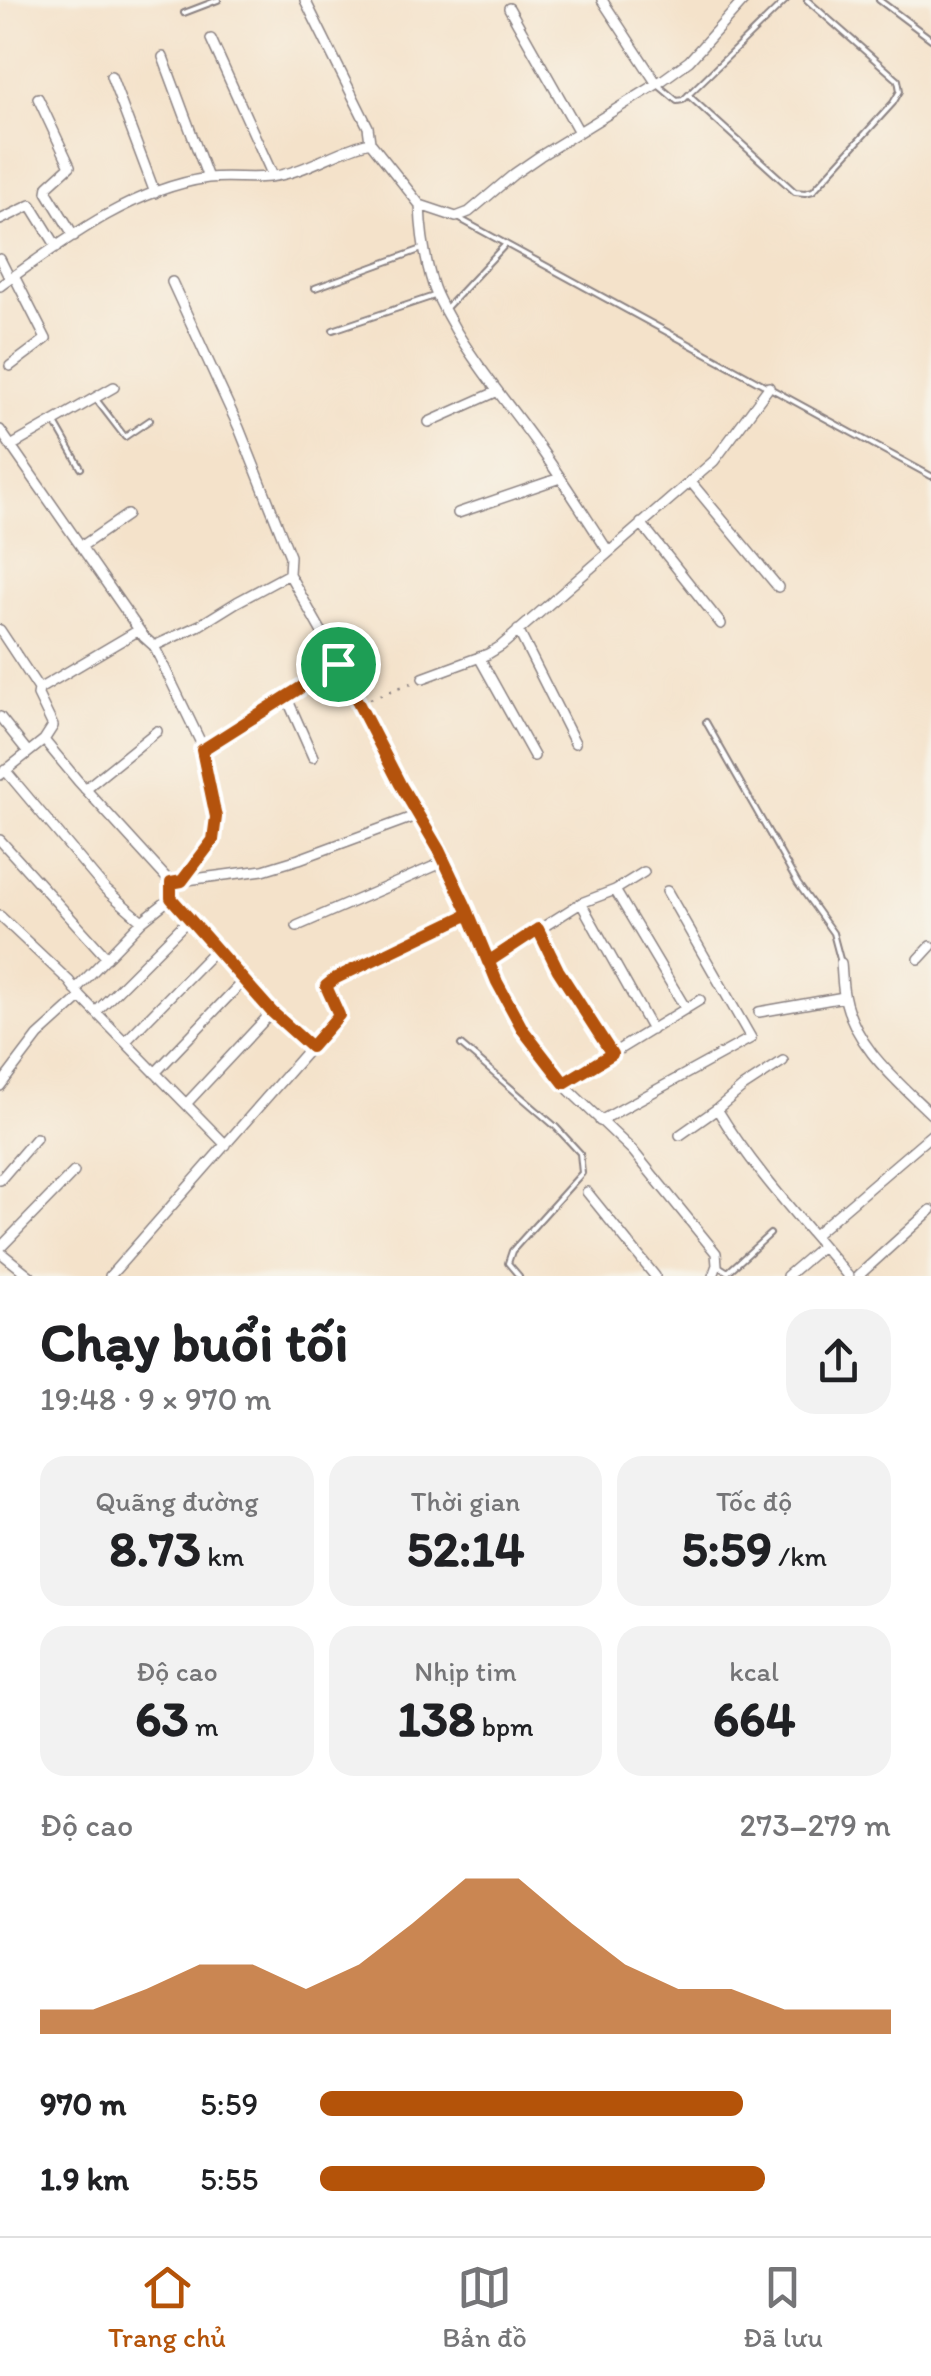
<!DOCTYPE html>
<html lang="vi">
<head>
<meta charset="utf-8">
<style>
	:root { --surface:#fff; --page:#f2f2f2; --text:#202124; --muted:#757577; --line:#e0e0e0; --accent:#b45309 }
	body { margin:0; font-family:Itim,sans-serif; background:var(--page); color:var(--text); height:100vh; display:flex; flex-direction:column; font-size:38px; white-space:nowrap }
	* { box-sizing:border-box; margin:0 }
	p { font-size:32px; color:var(--muted) }
	.icon { flex:none; width:55px; height:55px; fill:none; stroke:currentColor; stroke-width:2; stroke-linecap:round; stroke-linejoin:round }
	.map { position:relative; height:1276px; overflow:hidden }
	.side { display:flex; flex-direction:column; background:var(--surface); flex:1 }
	.side>* { flex:none }
	.pin { position:absolute; display:grid; place-items:center; width:85px; height:85px; color:#fff; margin:-42px; border:5px solid #fff; border-radius:50%; box-shadow:0 2px 10px #0007 }
	.round { display:grid; place-items:center; flex:none; width:105px; height:105px; border-radius:30px; background:var(--page) }
	.headline { display:flex; align-items:center; justify-content:space-between; height:170px; padding:0 40px }
	h1 { font-size:55px; font-weight:800; line-height:75px }
	.stats { display:grid; grid-template-columns:repeat(3,1fr); gap:15px; height:170px; padding:10px 40px }
	.stats div { display:grid; align-content:center; border-radius:25px; background:var(--page); text-align:center }
	.stats b { font-size:50px; font-weight:800 }
	.stats small { font-size:28px; font-weight:400 }
	.stats p { font-size:28px }
	.chart { height:280px; padding:20px 40px }
	.chart p { display:flex; justify-content:space-between }
	.chart svg { width:100%; height:180px; margin-top:10px; fill:var(--accent); opacity:.7 }
	ul { padding:0 40px; list-style:none; font-size:32px }
	li { display:grid; grid-template-columns:160px 120px 1fr; align-items:center; height:75px }
	li i { height:25px; border-radius:12px; background:var(--accent) }
	.dock { display:flex; justify-content:space-around; align-items:center; height:140px; border-top:2px solid var(--line); background:var(--surface); font-size:28px; color:var(--muted) }
	.dock a { display:grid; justify-items:center; gap:5px }
	.dock .on { color:var(--accent) }
	.map>svg:first-child { display:block }
</style>
</head>
<body>
<div class="map">
<svg width="931" height="1276" viewBox="0 0 931 1276">
	<rect width="100%" height="100%" fill="#f7f3e8"/>
	<filter id="ink" filterUnits="userSpaceOnUse"><feTurbulence type="fractalNoise" baseFrequency=".01" numOctaves="2"/><feDisplacementMap in="SourceGraphic" scale="20" xChannelSelector="R" yChannelSelector="G"/><feConvolveMatrix kernelMatrix="1 2 1 2 8 2 1 2 1" color-interpolation-filters="sRGB"/></filter>
	<filter id="wash" filterUnits="userSpaceOnUse"><feTurbulence type="fractalNoise" baseFrequency=".0048" numOctaves="4" result="noise"/><feDisplacementMap in="SourceGraphic" scale="40" xChannelSelector="R" yChannelSelector="G"/><feGaussianBlur stdDeviation="2.25" result="paint"/><feColorMatrix in="noise" values="0 0 0 0 0 0 0 0 0 0 0 0 0 0 0 0 0 1.4 0 .05"/><feComposite in="paint" operator="in"/></filter>
	<g filter="url(#wash)">
		<rect width="100%" height="100%" fill="#f4e2ca"/>
	</g>
	<g filter="url(#ink)">
		<g fill="none" stroke-linecap="round" stroke-linejoin="round">
			<defs>
				<path id="service" d="M879 0 931 39
					M184 13 218 0
					M658 85 677 101 683 100 786 0
					M688 95 795 192 805 193 813 191 893 103 900 91 898 80 807 0
					M460 219 931 476
					M315 288 425 248
					M447 307 505 245
					M333 330 437 295
					M95 398 125 437 150 420
					M54 421 81 468
					M706 722 798 884 833 933 841 963
					M461 1045 556 1127 580 1153 582 1173 512 1251 508 1263 519 1276
					M717 1265 728 1272 770 1234"/>
				<path id="minor" d="M602 0 657 84
					M509 8 579 132
					M211 39 273 176
					M163 57 208 178
					M111 76 155 193
					M38 98 70 166 48 186 47 192 74 236
					M370 142 420 205 456 217 469 212 514 174 540 156 657 84 689 61 744 0
					M420 205C421 233 425 261 434 288 439 302 448 316 455 329 480 372 512 408 540 448 564 482 586 517 608 551
					M0 220 31 205 57 247
					M0 259 10 279
					M172 282 239 428 290 556 289 574
					M0 286C62 242 131 189 208 178 229 176 250 179 269 177 305 173 336 150 370 142L368 127 305 0
					M10 366 46 339 14 276
					M429 422 496 392
					M0 430 144 637 154 646 200 625 237 602 289 574 347 677 400 784 439 851 467 909 497 982 523 1030 570 1091 633 1151 716 1253 717 1265 713 1276
					M11 446 114 387
					M690 481 778 587
					M458 513 560 478
					M641 523 721 624
					M82 546 127 515
					M0 630 39 689
					M518 630 575 743
					M154 646 200 741 209 774 216 817 213 840 181 881
					M479 657 534 756
					M423 678 488 654 501 646 714 461 769 387
					M286 696 313 757
					M0 717 28 752
					M44 740 78 781 171 883V898L175 904 272 1012 311 1047
					M203 750 338 664
					M5 770 105 889 142 921
					M0 775 44 740 53 726 38 695 39 689 139 630
					M85 789 157 731
					M0 840 107 958
					M179 881 263 870 299 859 418 815
					M615 890 686 1009
					M581 903 652 1030
					M0 916 69 981 81 997 226 1145
					M297 926 444 862
					M538 929 558 969 613 1054
					M919 959 931 946
					M488 962 581 903 615 890 644 872
					M841 963C842 973 842 984 844 994 853 1045 896 1080 931 1114
					M75 990 142 921 171 898
					M96 1012 189 919
					M759 1012 844 997
					M125 1042 216 949
					M783 1061 743 1087 717 1109C753 1169 803 1222 848 1276
					M155 1073 244 980
					M564 1083 700 1000
					M0 1086 38 1036 81 997
					M186 1104 272 1012
					M600 1121 751 1038 667 891
					M680 1135 717 1109
					M0 1180 36 1138
					M587 1192 655 1276
					M814 1235 931 1135
					M0 1248 74 1172
					M0 1252 30 1276
					M110 1276 339 1015 337 1007 325 986 335 978 469 914
					M787 1276 822 1246
					M858 1276 931 1210"/>
			</defs>
			<use href="#service" stroke="#8b8282" stroke-width="8"/>
			<use href="#minor" stroke="#8b8282" stroke-width="12"/>
			<path stroke="#8b8282" stroke-width="2.5" stroke-dasharray="2.5 8" stroke-linecap="butt" d="M370 699 414 682"/>
			<use href="#service" stroke="#fff" stroke-width="4"/>
			<use href="#minor" stroke="#fff" stroke-width="9"/>
		</g>
	</g>
	<g fill="none" stroke-linecap="round" stroke-linejoin="round" filter="url(#ink)">
		<defs>
			<path id="route" d="M338 664 202 750 216 817 213 840 182 881 171 883V898L272 1012 311 1047 339 1015 326 986 336 978 469 914 497 982 523 1030 564 1083 612 1054 558 970 538 929 488 962 467 909 439 850 400 784 338 664"/>
		</defs>
		<use href="#route" stroke="#fff" stroke-width="20"/>
		<use href="#route" stroke="#b45309" stroke-width="12"/>
	</g>
</svg>
<div class="pin" style="left:338px;top:664px;background:#1e9e55"><svg class="icon" aria-label="arrive" viewBox="0 0 24 24"><path d="M6 21V4h12l-3 4 3 4H6"/></svg></div>
</div>
<section class="side">
<div class="headline"><div><h1>Chạy buổi tối</h1><p>19:48 · 9 × 970 m</p></div><a class="round"><svg class="icon" aria-label="share" viewBox="0 0 24 24"><path d="M12 15V3M7 8l5-5 5 5M5 13v7h14v-7"/></svg></a></div>
<div class="stats">
<div><p>Quãng đường</p><b>8.73<small> km</small></b></div>
<div><p>Thời gian</p><b>52:14</b></div>
<div><p>Tốc độ</p><b>5:59<small> /km</small></b></div>
</div>
<div class="stats">
<div><p>Độ cao</p><b>63<small> m</small></b></div>
<div><p>Nhịp tim</p><b>138<small> bpm</small></b></div>
<div><p>kcal</p><b>664</b></div>
</div>
<div class="chart"><p><span>Độ cao</span>273–279 m</p>
<svg viewBox="0 0 160 44" preserveAspectRatio="none"><path d="M0 44V38L10 38L20 33L30 27L40 27L50 33L60 27L70 17L80 6L90 6L100 17L110 27L120 33L130 33L140 38L150 38L160 38V44z"/></svg>
</div>
<ul>
<li><b>970 m</b>5:59<i style="width:74%"></i></li>
<li><b>1.9 km</b>5:55<i style="width:78%"></i></li>
</ul>
</section>
<nav class="dock">
<a class="on"><svg class="icon" aria-label="home" viewBox="0 0 24 24"><path d="M3 11l9-7 9 7M6 9v11h12V9"/></svg>Trang chủ</a>
<a><svg class="icon" aria-label="map" viewBox="0 0 24 24"><path d="M3 6l6-2 6 2 6-2v14l-6 2-6-2-6 2zM9 4v14M15 6v14"/></svg>Bản đồ</a>
<a><svg class="icon" aria-label="saved" viewBox="0 0 24 24"><path d="M7 4h10v16l-5-4-5 4z"/></svg>Đã lưu</a>
</nav>
</body>
</html>
